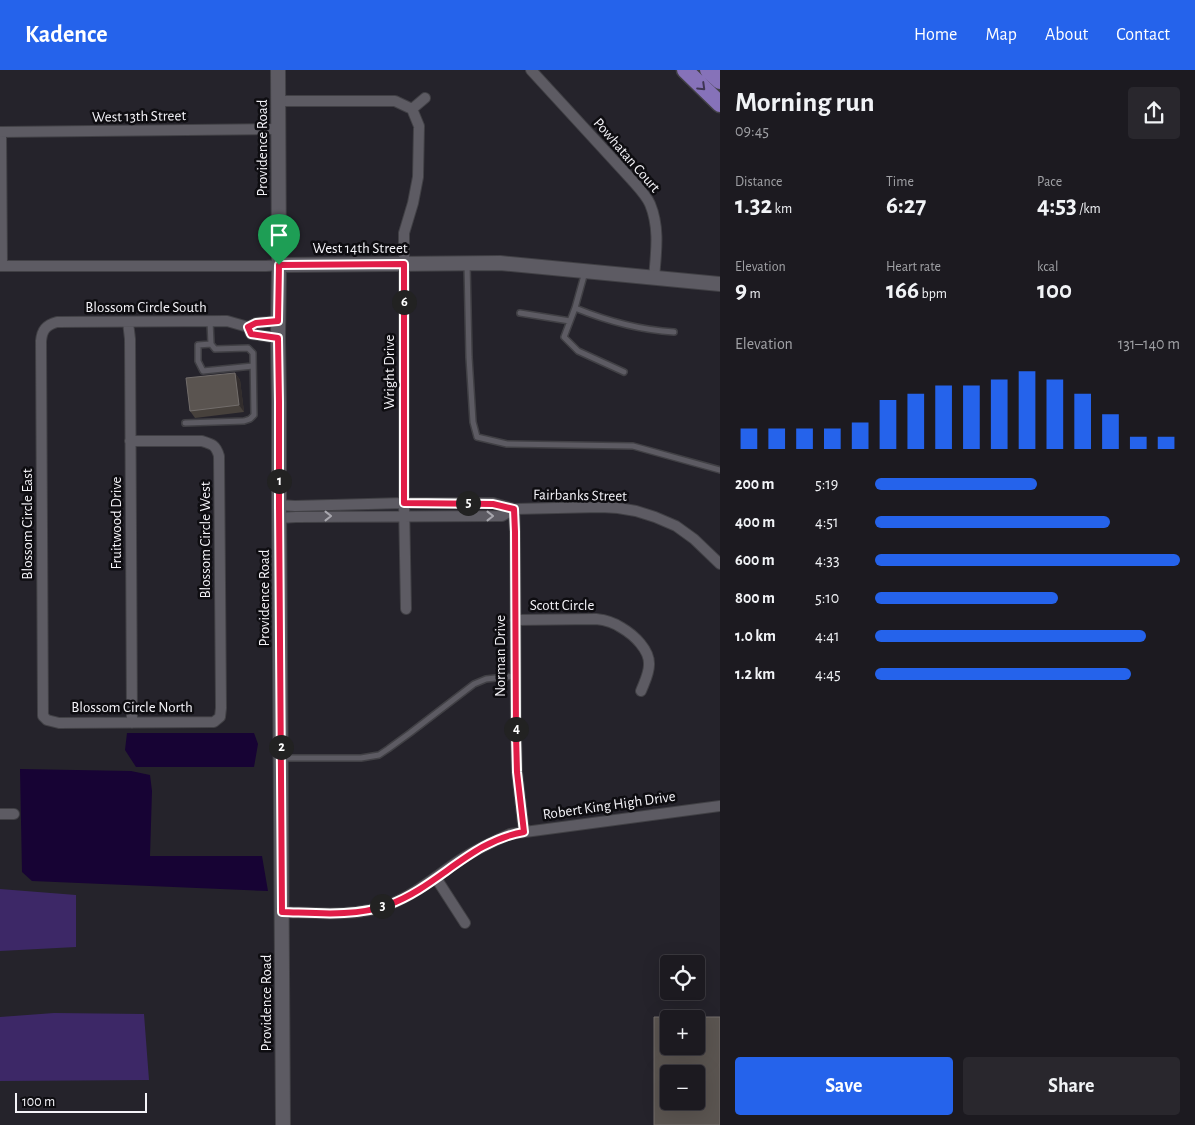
<!DOCTYPE html>
<html lang="en">
<head>
<meta charset="utf-8">
<style>
	:root { --surface:#1c1a20; --page:#29272d; --text:#f1f3f6; --muted:#a0a1a5; --line:#3a383e; --accent:#2563eb }
	body { margin:0; font-family:"Alegreya Sans",sans-serif; background:var(--page); color:var(--text); height:100vh; display:flex; flex-direction:column; font-size:19px; white-space:nowrap }
	* { box-sizing:border-box; margin:0 }
	p { font-size:16px; color:var(--muted) }
	.icon { flex:none; width:28px; height:28px; fill:none; stroke:currentColor; stroke-width:2; stroke-linecap:round; stroke-linejoin:round }
	.map { position:relative; flex:1; overflow:hidden }
	.sheet { display:flex; flex-direction:column; background:var(--surface); width:475px }
	.sheet>* { flex:none }
	.controls { position:absolute; left:660px; top:885px; display:grid; gap:10px }
	.controls a { display:grid; place-items:center; width:45px; height:45px; border-radius:5px; background:var(--surface); box-shadow:0 5px 20px #0002,0 0 0 1px var(--line); font-size:25px }
	.scale { position:absolute; left:15px; bottom:12px; width:132px; box-sizing:border-box; padding-left:5px; border:2px solid #f4f3f8; border-top:0; font-size:14px; line-height:18px; white-space:nowrap; color:#f4f3f8; -webkit-text-stroke:4px #0e0d11; paint-order:stroke }
	.pin { position:absolute; display:grid; place-items:center; width:42px; height:42px; color:#fff; margin:-51px -21px; border-radius:50% 50% 50% 0; rotate:-45deg; box-shadow:0 0 5px #0007 }
	.pin .icon { rotate:45deg }
	.km { position:absolute; width:25px; height:25px; margin:-12px; border-radius:50%; background:#222; color:#fff; font-size:14px; line-height:25px; text-align:center }
	.round { display:grid; place-items:center; flex:none; width:52px; height:52px; border-radius:5px; background:var(--page) }
	.overview { display:flex; align-items:center; justify-content:space-between; height:85px; padding:0 15px }
	h1 { font-size:28px; font-weight:600; line-height:38px }
	.metrics { display:grid; grid-template-columns:repeat(3,1fr); gap:8px; height:85px; padding:5px 15px }
	.metrics div { display:grid; align-content:center }
	.metrics b { font-size:25px; font-weight:600 }
	.metrics small { font-size:14px; font-weight:400 }
	.metrics p { font-size:14px }
	.chart { height:140px; padding:10px 15px }
	.chart p { display:flex; justify-content:space-between }
	.chart svg { width:100%; height:90px; margin-top:5px; stroke:var(--accent); stroke-width:6 }
	.button { display:flex; gap:10px; margin-top:auto; padding:10px 15px }
	.button a { flex:1; height:58px; border-radius:5px; background:var(--accent); color:#fff; font-size:20px; font-weight:600; line-height:58px; text-align:center }
	.button a+a { background:var(--page); color:var(--text) }
	ul { padding:0 15px; list-style:none; font-size:16px }
	li { display:grid; grid-template-columns:80px 60px 1fr; align-items:center; height:38px }
	li i { height:12px; border-radius:6px; background:var(--accent) }
	header { display:flex; align-items:center; gap:30px; box-sizing:border-box; height:70px; padding:0 25px; background:var(--accent); color:#fff }
	header strong { font-size:24px }
	nav { display:flex; gap:28px; margin-inline-start:auto; font-size:18px }
	main { display:flex; flex:1; min-height:0 }
	.map>svg:first-child { display:block }
</style>
</head>
<body>
<header>
<strong>Kadence</strong>
<nav><a>Home</a><a>Map</a><a>About</a><a>Contact</a></nav>
</header>
<main>
<div class="map">
<svg width="720" height="1055" viewBox="0 0 720 1055">
	<rect width="100%" height="100%" fill="#25232b"/>
	<path fill="#3d2867" d="M0 819 76 825V877L0 881Z
		M54 943 144 944 149 1010 0 1011V947Z"/>
	<path fill="#170334" d="M127 663H254L258 674 254 697H136L125 680Z
		M20 699 131 701 150 705 152 721 150 786H262L268 821 32 811 22 802Z"/>
	<g fill="none" stroke-linecap="round" stroke-linejoin="round">
		<defs>
			<path id="lane" d="M467 194 469 287 473 352 477 367 507 374 633 376 720 400
				M585 202 575 238 564 267 578 281 624 302
				M575 238C607 251 640 260 674 262
				M520 243 570 251
				M211 274 198 275V291L203 301 253 296
				M185 353 244 351 250 349 254 345 253 283 248 278 215 279 211 274 210 251
				M281 688H361L379 685 388 679 410 663 474 614 486 609 516 606"/>
			<path id="street" d="M531 0 631 109C638 117 646 125 650 134 660 158 656 183 654 208
				M278 31H395L412 39 419 56 418 107 413 133 404 163V433L406 539
				M412 39 425 28
				M0 62 278 59
				M1 62 2 196
				M0 196H266L279 195
				M128 252 130 269 132 653
				M248 257 251 264 278 268
				M130 371H202C212 374 216 375 219 386L221 638 220 647 214 652 59 653 47 650 43 646 41 271C42 260 46 255 57 252L227 251 248 257 256 253 278 251
				M279 435 295 436 404 433H493L514 439 601 437 618 438 636 441 655 447 676 456 694 469 720 494
				M514 439 515 462 516 665 517 702 524 762
				M279 448 296 447 502 446 514 439
				M515 550 596 549C605 550 615 553 622 558 634 565 650 580 649 595 649 604 644 613 641 621
				M0 744H14
				M436 808 465 853
				M282 842C317 843 355 847 388 835 415 825 436 806 460 790 476 779 492 772 510 764L720 736"/>
			<path id="secondary" d="M278 0 279 195 278 268 279 332V435L283 1055
				M279 195 500 193 720 214"/>
			<path id="primary" d="M685 0 720 34
				M708 0 720 11"/>
		</defs>
		<use href="#lane" stroke="#414045" stroke-width="8"/>
		<use href="#street" stroke="#414045" stroke-width="12"/>
		<use href="#secondary" stroke="#414045" stroke-width="16"/>
		<use href="#primary" stroke="#414045" stroke-width="19"/>
		<use href="#lane" stroke="#5d5b63" stroke-width="5"/>
		<use href="#street" stroke="#5d5b63" stroke-width="10"/>
		<use href="#secondary" stroke="#5d5b63" stroke-width="14"/>
		<use href="#primary" stroke="#8672b9" stroke-width="16"/>
	</g>
	<path fill="#47413c" d="M235 303 240 310 244 342 195 348 190 341Z"/>
	<path fill="#322d2d" d="M235 303 240 310 244 342 239 335Z"/>
	<path fill="#5a5450" stroke="#726d6b" fill-rule="evenodd" d="M235 303 239 335 190 341 186 308Z
		M654 947H720V1055H654ZM669 949H696V976H669ZM669 1004H696V1031H669Z"/>
	<defs><path id="oneway-chevron" d="M-2-3.5L2.5 0L-2 3.5" fill="none" stroke-width="1.6" stroke-linecap="round" stroke-linejoin="round" transform="scale(1.25)"/></defs>
	<use stroke="#3e3554" href="#oneway-chevron" transform="translate(702 17) rotate(44)"/>
	<g stroke="#a8a7ae">
		<use href="#oneway-chevron" transform="translate(328 446)"/>
		<use href="#oneway-chevron" transform="translate(490 446)"/>
	</g>
	<g fill="none" stroke-linecap="round" stroke-linejoin="round">
		<defs>
			<path id="route" d="M404 194V433L493 434 514 439 515 462 516 665 517 702 524 762C470 771 438 817 388 835 355 847 317 843 282 842L279 435V332L278 268 251 264 248 257 256 253 278 251 279 195Z"/>
		</defs>
		<use href="#route" stroke="#fff" stroke-width="10"/>
		<use href="#route" stroke="#e11d48" stroke-width="6"/>
	</g>
	<g text-anchor="middle" stroke-width="5" stroke-linejoin="round" paint-order="stroke">
		<g font-size="15" fill="#f4f3f8" stroke="#0e0d11">
			<text transform="translate(139 46) rotate(-1)" y="5">West 13th Street</text>
			<text transform="translate(262 78) rotate(-90)" y="5">Providence Road</text>
			<text transform="translate(627 85) rotate(49)" y="5">Powhatan Court</text>
			<text x="360" y="183">West 14th Street</text>
			<text x="146" y="242">Blossom Circle South</text>
			<text transform="translate(389 302) rotate(-90)" y="5">Wright Drive</text>
			<text transform="translate(580 425) rotate(1)" y="5">Fairbanks Street</text>
			<text transform="translate(116 453) rotate(-90)" y="5">Fruitwood Drive</text>
			<text transform="translate(27 454) rotate(-90)" y="5">Blossom Circle East</text>
			<text transform="translate(205 470) rotate(-90)" y="5">Blossom Circle West</text>
			<text transform="translate(264 528) rotate(-90)" y="5">Providence Road</text>
			<text x="562" y="540">Scott Circle</text>
			<text transform="translate(500 586) rotate(-90)" y="5">Norman Drive</text>
			<text x="132" y="642">Blossom Circle North</text>
			<text transform="translate(609 735) rotate(-8)" y="5">Robert King High Drive</text>
			<text transform="translate(266 933) rotate(-90)" y="5">Providence Road</text>
		</g>
	</g>
</svg>
<div class="controls">
<a><svg class="icon" aria-label="locate" viewBox="0 0 24 24"><circle cx="12" cy="12" r="6"/><path d="M12 2v4M12 18v4M2 12h4M18 12h4"/></svg></a>
<a>+</a>
<a>−</a>
</div>
<div class="scale">100 m</div>
<div class="pin" style="left:279px;top:195px;background:#1e9e55"><svg class="icon" aria-label="arrive" viewBox="0 0 24 24"><path d="M6 21V4h12l-3 4 3 4H6"/></svg></div>
<b class="km" style="left:279px;top:411px">1</b>
<b class="km" style="left:281px;top:677px">2</b>
<b class="km" style="left:382px;top:836px">3</b>
<b class="km" style="left:516px;top:659px">4</b>
<b class="km" style="left:468px;top:433px">5</b>
<b class="km" style="left:404px;top:232px">6</b>
</div>
<section class="sheet">
<div class="overview"><div><h1>Morning run</h1><p>09:45</p></div><a class="round"><svg class="icon" aria-label="share" viewBox="0 0 24 24"><path d="M12 15V3M7 8l5-5 5 5M5 13v7h14v-7"/></svg></a></div>
<div class="metrics">
<div><p>Distance</p><b>1.32<small> km</small></b></div>
<div><p>Time</p><b>6:27</b></div>
<div><p>Pace</p><b>4:53<small> /km</small></b></div>
</div>
<div class="metrics">
<div><p>Elevation</p><b>9<small> m</small></b></div>
<div><p>Heart rate</p><b>166<small> bpm</small></b></div>
<div><p>kcal</p><b>100</b></div>
</div>
<div class="chart"><p><span>Elevation</span>131–140 m</p>
<svg viewBox="0 0 160 44" preserveAspectRatio="none"><path d="M5 44V34M15 44V34M25 44V34M35 44V34M45 44V31M55 44V20M65 44V17M75 44V13M85 44V13M95 44V10M105 44V6M115 44V10M125 44V17M135 44V27M145 44V38M155 44V38"/></svg>
</div>
<ul>
<li><b>200 m</b>5:19<i style="width:53%"></i></li>
<li><b>400 m</b>4:51<i style="width:77%"></i></li>
<li><b>600 m</b>4:33<i style="width:100%"></i></li>
<li><b>800 m</b>5:10<i style="width:60%"></i></li>
<li><b>1.0 km</b>4:41<i style="width:89%"></i></li>
<li><b>1.2 km</b>4:45<i style="width:84%"></i></li>
</ul>
<div class="button"><a>Save</a><a>Share</a></div>
</section>
</main>
</body>
</html>
